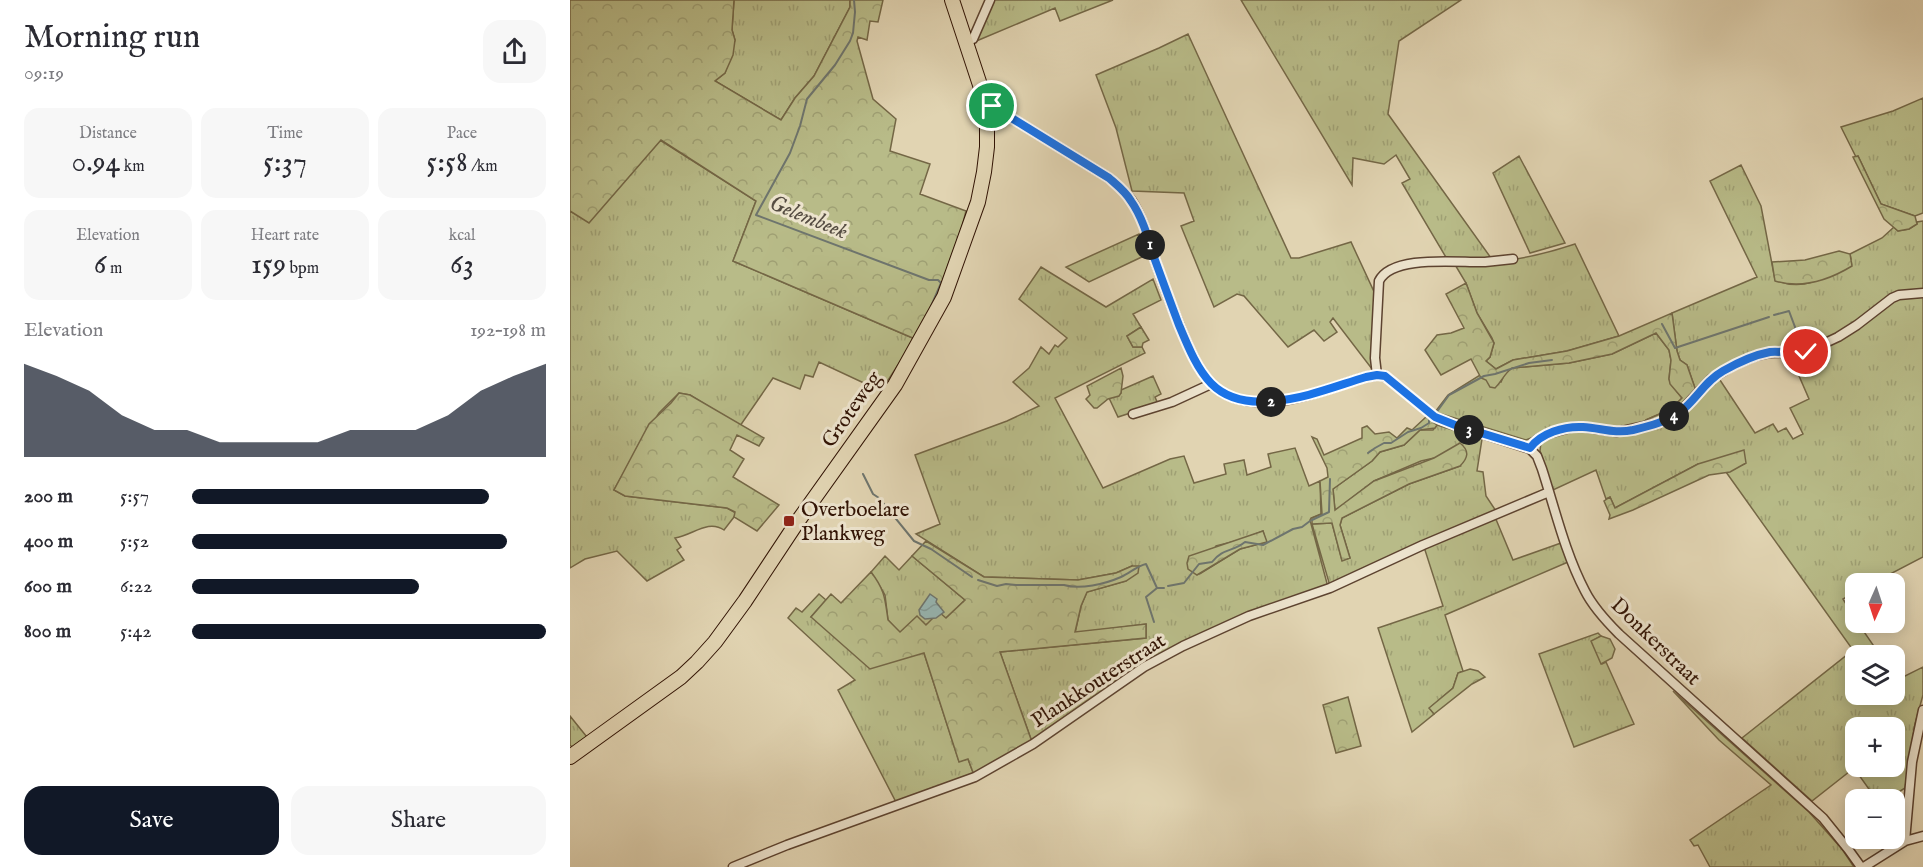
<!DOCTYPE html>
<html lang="en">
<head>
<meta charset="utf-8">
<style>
	:root { --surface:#fff; --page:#f7f7f7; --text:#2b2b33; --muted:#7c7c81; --accent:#111827 }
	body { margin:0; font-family:"IM FELL English",serif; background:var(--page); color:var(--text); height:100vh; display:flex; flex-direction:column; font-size:22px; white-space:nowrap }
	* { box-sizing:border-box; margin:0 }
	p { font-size:20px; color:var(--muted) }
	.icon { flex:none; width:33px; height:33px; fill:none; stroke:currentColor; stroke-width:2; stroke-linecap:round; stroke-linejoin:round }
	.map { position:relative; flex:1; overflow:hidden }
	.drawer { display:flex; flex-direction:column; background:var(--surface); width:570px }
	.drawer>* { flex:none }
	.needle { width:39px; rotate:183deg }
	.controls { position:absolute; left:1275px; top:573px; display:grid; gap:12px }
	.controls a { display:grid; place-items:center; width:60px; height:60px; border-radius:12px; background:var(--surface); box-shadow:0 3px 15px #0003; font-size:30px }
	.pin { position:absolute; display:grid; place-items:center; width:51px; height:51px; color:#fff; margin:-26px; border:3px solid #fff; border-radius:50%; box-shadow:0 2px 6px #0007 }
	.km { position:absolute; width:30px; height:30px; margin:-15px; border-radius:50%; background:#222; color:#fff; font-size:16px; line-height:30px; text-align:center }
	.round { display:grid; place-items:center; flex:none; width:63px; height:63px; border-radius:18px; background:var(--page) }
	.summary { display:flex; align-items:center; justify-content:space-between; height:102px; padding:0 24px }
	h1 { font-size:33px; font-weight:600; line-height:45px }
	.metrics { display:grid; grid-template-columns:repeat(3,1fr); gap:9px; height:102px; padding:6px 24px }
	.metrics div { display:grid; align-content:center; border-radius:15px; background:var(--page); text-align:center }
	.metrics b { font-size:30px; font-weight:600 }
	.metrics small { font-size:16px; font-weight:400 }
	.metrics p { font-size:16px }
	.chart { height:168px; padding:12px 24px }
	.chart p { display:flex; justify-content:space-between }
	.chart svg { width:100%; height:108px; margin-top:6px; fill:var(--accent); opacity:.7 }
	.cta { display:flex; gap:12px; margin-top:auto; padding:12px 24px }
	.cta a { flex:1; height:69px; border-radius:18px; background:var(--accent); color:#fff; font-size:24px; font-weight:600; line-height:69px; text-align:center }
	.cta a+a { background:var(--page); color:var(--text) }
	ul { padding:0 24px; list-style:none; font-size:20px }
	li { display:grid; grid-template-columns:96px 72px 1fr; align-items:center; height:45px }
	li i { height:15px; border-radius:8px; background:var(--accent) }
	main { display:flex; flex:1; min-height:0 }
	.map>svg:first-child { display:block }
</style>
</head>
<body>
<main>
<section class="drawer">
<div class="summary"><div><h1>Morning run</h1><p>09:19</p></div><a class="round"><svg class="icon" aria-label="share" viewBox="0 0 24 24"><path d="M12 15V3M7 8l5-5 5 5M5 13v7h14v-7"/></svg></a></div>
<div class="metrics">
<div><p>Distance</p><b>0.94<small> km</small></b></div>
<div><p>Time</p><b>5:37</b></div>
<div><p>Pace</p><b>5:58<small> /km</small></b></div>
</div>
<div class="metrics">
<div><p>Elevation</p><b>6<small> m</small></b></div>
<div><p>Heart rate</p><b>159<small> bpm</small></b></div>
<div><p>kcal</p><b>63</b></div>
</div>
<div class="chart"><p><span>Elevation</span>192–198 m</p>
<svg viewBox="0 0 160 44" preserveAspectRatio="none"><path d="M0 44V6L10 11L20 17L30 27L40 33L50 33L60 38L70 38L80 38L90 38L100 33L110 33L120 33L130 27L140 17L150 11L160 6V44z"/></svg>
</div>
<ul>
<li><b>200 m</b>5:57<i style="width:84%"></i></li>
<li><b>400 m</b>5:52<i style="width:89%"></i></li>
<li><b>600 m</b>6:22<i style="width:64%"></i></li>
<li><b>800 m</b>5:42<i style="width:100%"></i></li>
</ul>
<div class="cta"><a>Save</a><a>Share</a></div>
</section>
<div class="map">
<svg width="1353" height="867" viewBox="0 0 1353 867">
	<defs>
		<pattern id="grass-tufts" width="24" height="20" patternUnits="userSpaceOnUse" patternTransform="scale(1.5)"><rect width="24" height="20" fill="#b8bb88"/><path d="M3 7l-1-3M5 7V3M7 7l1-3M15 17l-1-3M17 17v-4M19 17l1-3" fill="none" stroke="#9fa074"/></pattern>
		<pattern id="forest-crowns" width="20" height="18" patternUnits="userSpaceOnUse" patternTransform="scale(1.5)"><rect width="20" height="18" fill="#b8bb88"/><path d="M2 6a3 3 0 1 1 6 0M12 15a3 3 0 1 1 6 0" fill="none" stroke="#9fa074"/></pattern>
		<pattern id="water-waves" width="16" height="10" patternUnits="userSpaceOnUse" patternTransform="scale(1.5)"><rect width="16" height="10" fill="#97b7b4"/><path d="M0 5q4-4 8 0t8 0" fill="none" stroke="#839c99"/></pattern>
	</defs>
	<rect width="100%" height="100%" fill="#e1d4b2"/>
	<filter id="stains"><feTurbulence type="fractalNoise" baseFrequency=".00333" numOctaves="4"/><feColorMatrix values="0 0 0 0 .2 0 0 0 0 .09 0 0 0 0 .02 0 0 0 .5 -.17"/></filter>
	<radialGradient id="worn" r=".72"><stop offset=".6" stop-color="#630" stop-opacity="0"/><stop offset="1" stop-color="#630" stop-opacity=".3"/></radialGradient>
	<path fill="url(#grass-tufts)" stroke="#746746" stroke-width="1.5" fill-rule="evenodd" d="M164 0H280V7L244 76 225 98 211 120 145 81 155 73 165 40 162 30Z
		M422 0H543L490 21 485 8 404 42Z
		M671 0H891L829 41 818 114 921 258 877 259 832 183 840 179 826 155 814 164 783 158 782 185Z
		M618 34 721 258H729L781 242 806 296 802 369 763 318 760 322 767 332 754 341 744 330 718 347 674 296 667 294 644 307 611 226 624 221 614 193 562 191 546 128 526 75 589 48Z
		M1353 98V213L1345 216 1311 204 1288 156 1286 157 1271 127 1323 111Z
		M90 140 186 201 163 261 345 339 311 391 249 362 243 377 235 375 230 389 203 378 170 426 120 395 109 393 89 413 70 444 44 490 55 496 157 508 166 513 164 517 154 530C138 519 123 535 105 538L111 547 107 550 114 560 77 581 47 551 15 559 0 568V211L19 222Z
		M949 156 995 243 960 253 923 173Z
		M1171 165 1191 206 1205 280C1217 285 1230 286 1242 282L1281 259 1280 254 1312 238 1324 227 1328 231 1339 229 1347 224V222L1353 221V289L1321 295 1276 328 1233 350 1189 352 1126 391 1117 365 1110 360 1107 351 1102 313 1187 277 1140 181Z
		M569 234 576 255 519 282 496 267Z
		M1005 244 1049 336 997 351 943 360 926 369 916 361 920 357 924 343 922 338 907 313 896 283 884 263C928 264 963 258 1005 244Z
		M471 267 536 307 583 279 591 300 563 314 571 327 557 336 563 347H572L575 353 485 398 533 488 600 459 614 456 624 483 656 474 654 464 674 460 677 475 701 467 698 454 725 448 739 486 750 481 751 514 741 518 740 520 758 587 637 631 462 742 430 652 576 638V624L505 633 511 606 517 592 556 581 562 566 546 573 508 580 414 577 346 534 370 524 345 455 437 421 469 406 443 382 459 368 471 347 479 354 485 345 488 347 497 338 449 299ZM693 531 696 542 670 549 631 573 646 546 670 540Z
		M1353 296V557L1303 583 1286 584 1285 592 1273 599 1285 619 1286 622 1288 623 1310 655 1286 656V694H1324L1325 678 1327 680 1353 667V695L1345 724 1335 788 1318 799H1306L1284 768 1242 801 1172 738 1283 650 1156 472 1176 463 1128 464 1045 508 1040 497 1036 499 1026 470 983 490 970 451 971 442 995 431 1014 430 1041 435 1072 432 1108 420 1148 377 1185 433 1203 424 1208 432 1216 428 1223 439 1233 434 1220 408 1239 399 1220 355 1230 356 1326 299ZM1286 728H1324V766H1286Z
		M1086 333 1099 350 1101 360 1099 379 1101 384 1112 398 1101 409 1076 420 1072 424 1049 429 992 426 956 440 865 412 878 395 910 375 931 382 935 373 942 368 999 363 1042 354Z
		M583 376 591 394 585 397 588 404 548 417 539 398 551 393V390Z
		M867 425 912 439 907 471 913 472 916 496 926 511 760 586 742 524 762 523 772 560 780 558 770 525 772 518 839 484 890 466 864 458 851 461 804 481 765 511 763 489 802 461 810 452 834 445 850 430H863Z
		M925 517 943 560 991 543 998 562 875 615 893 671 888 673 883 688 860 708 864 714 842 732 808 628 873 606 854 547Z
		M315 556 329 570 342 556 395 600 376 618 330 633 318 620 315 595 301 572Z
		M249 594 256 600 241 617 354 653 389 761 398 759 404 775 327 804 268 690 285 680 218 618 226 608 232 612Z
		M1028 633 1031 636 1022 641 1032 664 1036 662 1064 724 1004 747 969 654Z
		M1103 691 1239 812 1272 849 1284 867H1140L1128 845 1124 846 1120 840 1201 785 1149 740Z
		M0 716 17 737 2 747 0 745Z"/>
	<path fill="url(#forest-crowns)" stroke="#746746" stroke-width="1.5" d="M0 0H164L162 30 165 40 163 55 155 73 145 81 211 120 225 98 244 76 280 7V0H313L308 22 300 21 297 40 288 37 287 41 303 99 326 119 320 151 360 164 350 194 396 211 392 227 366 299 345 339 163 261 186 201 91 140 19 223 0 211Z
		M1288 156 1311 204 1345 216 1347 224 1339 229 1328 231 1314 219 1283 157Z
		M1269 251 1280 254 1282 266C1259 280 1232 289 1205 281L1202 262 1235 260Z
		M896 283 907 313 924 343 920 357 916 361 926 369 943 360 997 351 1049 336 1102 313 1107 351 1110 360 1117 365 1126 391C1114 423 1102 422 1072 432V424L1076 420 1101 409 1112 398 1100 384 1099 379 1101 360 1099 350 1086 333 1042 354 999 363 942 368C934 374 932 381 925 388L920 387 916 380 911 378 901 359 871 375 855 350 867 335 881 333 894 328 876 294Z
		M571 327 579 340 573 343 572 347H563L557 336Z
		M551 368 553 376 551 393 549 396 538 399 527 408H524L516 399 520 395 517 386Z
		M109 393 120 395 194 438 189 446 167 435 160 450 174 459 163 477 209 505 187 531 164 517 165 512 157 508 55 496 44 490 79 424 101 403Z
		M856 417 867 425 865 428 850 430 834 445 810 452 802 461 763 489 765 510 804 481 864 458 890 443C900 451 898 458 890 466L839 484 772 518 770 525 780 558 772 561 762 523 742 524V518L752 514 750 481 758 477 757 468 742 437 747 439 754 455 792 438V428L797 426 805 434 819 432 827 438 837 428 842 430Z
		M1174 450 1176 463 1160 472 1139 475 1063 510 1039 519 1040 515 1034 501 1040 497 1045 508 1128 464Z
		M693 531 697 542 670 549 627 575 618 569 617 563 619 556Z
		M356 541 414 577 508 580 546 573 562 566H569L568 573 556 581 517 592 511 606 505 632 576 624V638L430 652 462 742 404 775 398 759 389 762 354 653 300 669 241 617 261 594 271 603 301 572C315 590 315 599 318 620L330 632 347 616 356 625 369 612 376 618 395 600 342 556Z
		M1031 636 1040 639 1045 649 1042 658 1031 664 1021 641Z
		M900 669 908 671 915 677 902 684 864 714 859 708 883 688 888 673Z
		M778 697 791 746 766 753 753 705Z"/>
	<path fill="url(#water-waves)" stroke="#6e756e" stroke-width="1.5" d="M360 594 367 599 366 602 374 612 366 618 355 619 350 615 349 610Z"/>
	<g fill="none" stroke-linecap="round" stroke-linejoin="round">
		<path stroke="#6e756e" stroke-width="2" d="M284 0 285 12 283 33 280 41 265 65 237 99 230 126 220 153 186 215 359 280H368L371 283 359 311
			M1204 315 1219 311 1225 327 1229 345
			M1092 324 1105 348 1199 317
			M866 413 879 395 914 376 925 374 959 363 982 360
			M798 453 805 448 814 443H821L838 432 851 428 859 423V420
			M293 474 303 494 309 498 344 541 361 549 402 577
			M742 520 759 512 760 479
			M408 580 427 586 436 584 446 585H494C510 590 535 584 551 577 560 573 567 566 576 564L587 588H594
			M598 586 614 583 629 564 642 562C653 548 663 552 675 542L693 545 723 529 732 527 740 521
			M584 622 576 597 587 588"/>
		<defs>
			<path id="street" d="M396 41 403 39 420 0
				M416 105 422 106 539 178C547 185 556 192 562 201 573 218 579 241 585 260 593 284 602 307 611 329 630 376 645 406 703 402 734 399 766 386 796 377L807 375 815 376 865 417 885 425 960 449 967 456 972 469C985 509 995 553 1015 591 1023 607 1036 621 1049 634L1253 818 1278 849 1291 867
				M807 375 805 358 809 281C822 254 890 263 915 262 924 261 934 260 943 259
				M563 414 602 402 641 384
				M960 449 968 439 981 433 1003 427H1013L1047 432 1092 422 1111 411 1141 379 1162 366 1185 356 1199 353 1236 352 1268 337 1287 325 1322 298 1329 295 1353 293
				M1335 841 1342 762 1353 710
				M163 867 217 845 405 777 463 744 574 667 613 646 679 616 760 588 853 545 979 492
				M1294 867 1335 841 1353 836"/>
			<path id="primary" d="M0 757 111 677 127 662 145 642 175 601 228 521 325 385 374 297 408 202 414 172 417 147V124L413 94 382 0"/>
		</defs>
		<use href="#street" stroke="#5d4330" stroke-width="11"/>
		<use href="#primary" stroke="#311304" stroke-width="16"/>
		<use href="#street" stroke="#ece3cd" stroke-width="8"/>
		<use href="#primary" stroke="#e1d4b2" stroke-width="14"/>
	</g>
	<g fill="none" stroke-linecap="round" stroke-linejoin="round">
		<defs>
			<path id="route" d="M422 106 539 178C547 185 556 192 561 201 573 218 579 241 585 260 593 282 601 304 609 325 629 373 643 407 703 401 734 399 766 386 796 377L807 375 815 376 865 417 885 425 960 448C971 433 994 426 1013 427 1031 428 1045 434 1063 430 1079 426 1096 422 1110 412 1126 400 1135 381 1153 371 1167 363 1184 355 1200 352 1212 351 1224 354 1236 352"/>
		</defs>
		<use href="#route" stroke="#fff" stroke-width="12"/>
		<use href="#route" stroke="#1a73e8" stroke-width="8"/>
	</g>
	<rect fill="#8f2418" stroke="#ece3cd" stroke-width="2" x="213" y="515" width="12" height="12" rx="3"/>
	<g text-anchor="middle" stroke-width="6" stroke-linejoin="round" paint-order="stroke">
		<g font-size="21" fill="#311304" stroke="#ece3cd">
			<text transform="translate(281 409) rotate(-55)" y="7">Groteweg</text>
			<text transform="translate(1086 641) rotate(44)" y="7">Donkerstraat</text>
			<text transform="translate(528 680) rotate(-33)" y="7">Plankkouterstraat</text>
		</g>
		<g font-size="21" fill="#311304" stroke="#ece3cd" text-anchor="start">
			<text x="231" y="516">Overboelare<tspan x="231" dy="24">Plankweg</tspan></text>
		</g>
		<g font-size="22" font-style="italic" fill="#554c42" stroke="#ece3cd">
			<text transform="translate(239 216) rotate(22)" y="8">Gelembeek</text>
		</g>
	</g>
	<rect width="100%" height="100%" filter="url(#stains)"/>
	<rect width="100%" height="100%" fill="url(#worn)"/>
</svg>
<div class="controls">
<a><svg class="needle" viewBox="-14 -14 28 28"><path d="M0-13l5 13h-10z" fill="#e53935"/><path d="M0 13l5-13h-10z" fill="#7c7c81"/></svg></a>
<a><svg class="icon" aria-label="layers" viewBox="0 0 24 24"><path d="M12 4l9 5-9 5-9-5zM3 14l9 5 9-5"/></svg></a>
<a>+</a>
<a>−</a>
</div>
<div class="pin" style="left:422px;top:106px;background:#1e9e55"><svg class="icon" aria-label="arrive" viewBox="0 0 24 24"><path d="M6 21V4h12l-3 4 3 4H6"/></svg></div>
<div class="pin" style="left:1236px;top:352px;background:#d93025"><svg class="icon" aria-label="check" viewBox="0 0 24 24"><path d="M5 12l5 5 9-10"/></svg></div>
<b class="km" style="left:580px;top:245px">1</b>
<b class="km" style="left:701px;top:402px">2</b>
<b class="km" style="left:899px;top:430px">3</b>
<b class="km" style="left:1104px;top:416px">4</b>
</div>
</main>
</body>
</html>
